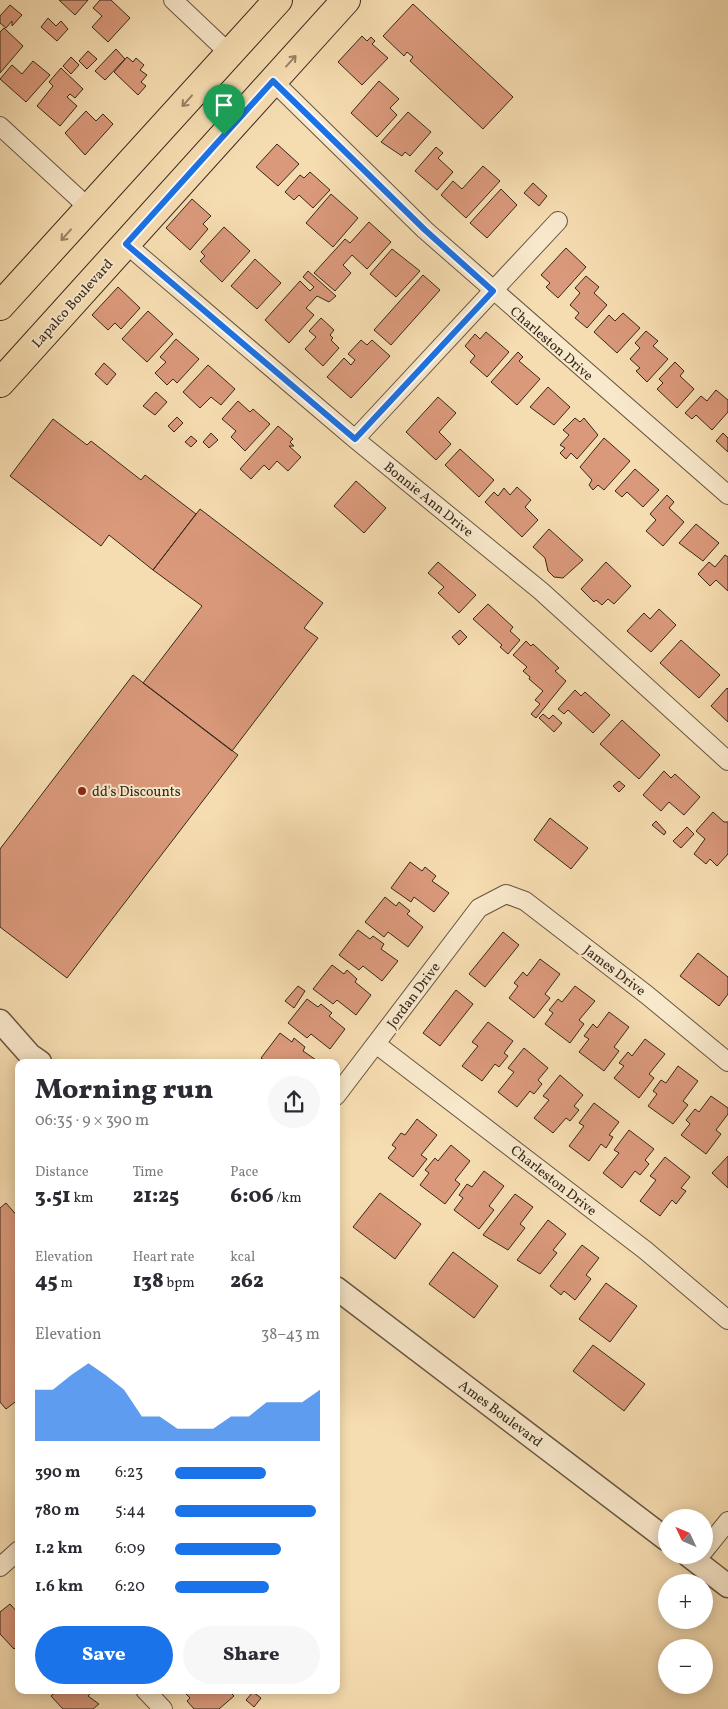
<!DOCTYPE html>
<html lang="en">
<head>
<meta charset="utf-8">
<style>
	:root { --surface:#fff; --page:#f7f7f7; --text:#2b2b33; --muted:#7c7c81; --accent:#1a73e8 }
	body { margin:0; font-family:Vollkorn,serif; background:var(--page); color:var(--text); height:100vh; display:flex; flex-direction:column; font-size:19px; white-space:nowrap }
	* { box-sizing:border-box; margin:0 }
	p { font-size:16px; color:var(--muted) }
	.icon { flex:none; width:28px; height:28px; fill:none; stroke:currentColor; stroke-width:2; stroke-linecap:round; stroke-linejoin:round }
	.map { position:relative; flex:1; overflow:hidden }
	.panel { position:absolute; left:15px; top:1059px; width:325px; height:635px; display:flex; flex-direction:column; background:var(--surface); border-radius:10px; box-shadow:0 2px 12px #0003 }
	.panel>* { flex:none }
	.needle { width:32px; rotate:314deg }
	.controls { position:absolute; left:658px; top:1509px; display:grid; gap:10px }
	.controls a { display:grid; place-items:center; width:55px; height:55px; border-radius:50%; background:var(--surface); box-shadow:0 2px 12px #0003; font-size:25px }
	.pin { position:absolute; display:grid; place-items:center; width:42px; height:42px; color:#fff; margin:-51px -21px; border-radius:50% 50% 50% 0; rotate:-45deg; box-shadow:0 0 5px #0007 }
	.pin .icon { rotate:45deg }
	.round { display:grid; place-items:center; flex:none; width:52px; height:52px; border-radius:26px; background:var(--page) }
	.summary { display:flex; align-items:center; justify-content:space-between; height:85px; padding:0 20px }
	h1 { font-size:28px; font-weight:800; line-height:38px }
	.metrics { display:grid; grid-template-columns:repeat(3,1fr); gap:8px; height:85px; padding:5px 20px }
	.metrics div { display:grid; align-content:center }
	.metrics b { font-size:21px; font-weight:800 }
	.metrics small { font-size:14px; font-weight:400 }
	.metrics p { font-size:14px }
	.chart { height:140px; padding:10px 20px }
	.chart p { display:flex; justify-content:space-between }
	.chart svg { width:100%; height:90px; margin-top:5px; fill:var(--accent); opacity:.7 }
	.primary-button { display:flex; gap:10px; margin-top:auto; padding:10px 20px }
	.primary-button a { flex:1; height:58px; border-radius:30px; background:var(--accent); color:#fff; font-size:20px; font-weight:800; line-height:58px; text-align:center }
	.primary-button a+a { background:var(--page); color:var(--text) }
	ul { padding:0 20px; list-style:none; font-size:16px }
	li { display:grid; grid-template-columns:80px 60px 1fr; align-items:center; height:38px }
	li i { height:12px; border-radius:6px; background:var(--accent) }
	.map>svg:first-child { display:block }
</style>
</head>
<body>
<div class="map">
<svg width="728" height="1709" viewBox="0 0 728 1709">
	<rect width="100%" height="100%" fill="#f6ddb1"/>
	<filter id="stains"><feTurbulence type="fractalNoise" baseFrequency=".004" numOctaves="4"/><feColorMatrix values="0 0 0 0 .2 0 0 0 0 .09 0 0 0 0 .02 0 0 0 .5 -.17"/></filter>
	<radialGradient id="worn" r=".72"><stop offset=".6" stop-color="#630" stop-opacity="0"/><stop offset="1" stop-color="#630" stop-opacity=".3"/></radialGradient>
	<path fill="#da997b" stroke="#37281b" d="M59 0H88L75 15Z
		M100 0H111L130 18 108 42 92 27 102 16 93 8Z
		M413 4 513 97 483 129 410 61 413 57 407 52 404 56 383 36Z
		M10 5 22 15 12 26V21L6 28 0 23V16Z
		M48 18 56 26 61 21 68 29 57 41 41 27Z
		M4 28 23 46 0 73V32Z
		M362 36 367 41 371 37 375 41 372 44 388 58 362 85 338 62Z
		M116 49 125 59 105 80 95 71Z
		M88 51 97 59 87 69 79 61Z
		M71 57 79 65 71 74 63 66Z
		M127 57 133 62 136 58 144 65 140 70 147 75 141 82 146 86 138 95 114 72Z
		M33 61 50 75 26 102 0 79 12 65 22 74Z
		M61 68 83 89 75 98 70 94 67 97 77 106 60 126 37 106 53 86 49 82Z
		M379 81 399 99 390 108 397 115 377 137 351 113Z
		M86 111 96 121 103 114 113 124 85 155 65 133Z
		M408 112 431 132 410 156 405 152 402 156 381 142Z
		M277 144 299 164 278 186 256 167Z
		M436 147 443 153 438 158 453 172 437 190 415 171Z
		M483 166 500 181 466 218 441 195 453 181 462 189Z
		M310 172 330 190 313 208 299 195 294 200 285 192 300 175 304 178Z
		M533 183 547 196 539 206 524 193Z
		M501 189 517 205 487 238 470 223Z
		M331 194 358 218 333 247 306 223Z
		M192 199 211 216 203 224 208 229 190 250 166 228Z
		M369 222 391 242 367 269 352 255 343 265 351 273 335 291 314 273 345 239 350 243Z
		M224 227 250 251 222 282 200 261 205 256 201 252Z
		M566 248 586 267 558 298 546 287 550 283 541 275Z
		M392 249 420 271 396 297 370 274Z
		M255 259 281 283 257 309 231 286Z
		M308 271 336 296 329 302 317 296 306 308 314 315 289 343 265 320 300 281 310 291 314 287 303 277Z
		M423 275 440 290 391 345 374 330Z
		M586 276 599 287 594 293 607 305 587 328 575 318 579 313 570 305 580 293 575 288Z
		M118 287 140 308 121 329 115 323 108 330 92 315Z
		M148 311 173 334 147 362 122 339Z
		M623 313 640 328 617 353 594 332 609 315 615 321Z
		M321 318 334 330 330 335 333 338 331 340 339 348 323 366 305 349 316 337 309 331Z
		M646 331 658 341 653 346 668 359 647 382 636 371 640 368 630 359 640 348 635 343Z
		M486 332 509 352 487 377 470 362 475 356 465 346 475 334 480 339Z
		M176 339 199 359 177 383 173 379 167 385 155 373 166 362 160 357Z
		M361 340 367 345 372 340 390 356 351 398 327 377 344 358 351 365 355 360 348 354Z
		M518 352 523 357 519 361 540 379 517 405 491 382Z
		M675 362 684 371 680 376 694 389 677 408 657 389 663 383 659 379Z
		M104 363 116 374 107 385 95 374Z
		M208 365 235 389 221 405 211 397 200 408 183 392Z
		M548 387 570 407 554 425 530 407Z
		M716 390 728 400V412L712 430 696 415 692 419 685 413 701 396 707 401Z
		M156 392 167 402 155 415 143 406Z
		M438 397 456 413 439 432 451 444 436 460 406 432Z
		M238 401 250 412 253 409 270 424 245 451 231 437 236 431 222 419Z
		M177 417 183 423 174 432 168 426Z
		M575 418 580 422 584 418 598 435 577 459 571 453 566 459 560 453 565 448 560 445 569 435 563 430Z
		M53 419 87 445 91 441 141 480 145 475 196 514 153 570 109 535 101 546 10 476Z
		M278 426 293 439 290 442 294 446H289L301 457 288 471 277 461 269 470 264 465 251 479 240 469Z
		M211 433 218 440 209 448 203 442Z
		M723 433 728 438V452L716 441Z
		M191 436 197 441 191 447 185 442Z
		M604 438 630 461 604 490 598 485 593 490 589 485 592 480 580 467Z
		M460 449 494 480 479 497 445 465Z
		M635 469 659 490 643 507 627 492 622 497 615 491Z
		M356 481 386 508 364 533 334 506Z
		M517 487 531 500 525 507 538 520 522 537 485 502 494 492 498 496 504 488 510 495Z
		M667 495 674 502 669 508 684 522 663 546 646 531 656 520 650 514Z
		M200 509 323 603 304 628 318 638 232 751 143 683 202 606 153 570Z
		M696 524 719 543 703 561 679 543Z
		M549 529 583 560 563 578 554 577 548 571 545 558 533 547Z
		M725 555 728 557V591L716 580 710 586 698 574 709 562 715 567Z
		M438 562 476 595 459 613 438 593 444 587 428 573Z
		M606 562 631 586 614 604 608 599 602 605 596 600 594 602 581 589Z
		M488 604 513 627 510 631 520 640 508 654 500 647 502 645 473 619Z
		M659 609 676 625 651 652 627 631 644 613 650 619Z
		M460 630 467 637 459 645 452 637Z
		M681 640 720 675 699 698 660 663Z
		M526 641 531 646 533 644 559 668 555 671 566 681 536 718 531 714 540 704 535 700 543 691 529 679 530 677 523 671 527 667 513 655Z
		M133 675 238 755 67 978 0 927V849Z
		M727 688 728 689V722L711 706Z
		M575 690 581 696 585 692 610 715 593 733 568 710 564 714 558 709Z
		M543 714 549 719 553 715 562 723 554 732 539 718Z
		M622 720 660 755 639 779 600 744Z
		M664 771 671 778 675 774 700 797 684 815 669 802 661 811 643 795Z
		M619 781 625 786 619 792 613 786Z
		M713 812 724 822H728V854L717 866 710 859 706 864 694 854 705 839 696 831Z
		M550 818 588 848 571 869 534 840Z
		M656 821 666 832 664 835 652 825Z
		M687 827 694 834 681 848 673 841Z
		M410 862 422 871 425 867 436 876 432 881 449 893 434 912 414 897 411 902 391 888Z
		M385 897 396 906 399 902 410 911 407 914 423 927 408 947 388 932 384 937 365 922Z
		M358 930 370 939 373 936 384 944 381 949 398 961 382 981 363 966 359 970 339 955Z
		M503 932 519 945 485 987 469 974Z
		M698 953 728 977V994L719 1006 680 976Z
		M540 959 560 974 545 994 550 998 534 1018 509 998 518 986 514 983 523 972 527 976Z
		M332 965 344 974 347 970 357 979 355 982 371 995 356 1015 337 1000 333 1004 313 989Z
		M298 986 305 991 294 1008 285 1001Z
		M575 986 595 1001 579 1020 584 1024 570 1043 545 1024 553 1013 549 1010 558 999 562 1002Z
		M456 990 473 1004 440 1046 423 1033Z
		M307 999 318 1007 321 1004 332 1013 329 1016 345 1029 330 1049 311 1034 307 1038 288 1023Z
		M609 1012 629 1027 614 1047 619 1051 604 1071 579 1052 589 1039 584 1036 593 1024 597 1028Z
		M488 1022 513 1041 504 1053 508 1056 499 1067 495 1064 482 1081 462 1066 478 1046 472 1042Z
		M280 1033 292 1042 294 1038 305 1047 303 1051 319 1062H267L261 1058Z
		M645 1039 665 1054 649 1074 654 1078 639 1098 614 1078 624 1066 619 1063 628 1052 632 1056Z
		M524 1048 548 1068 538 1080 542 1084 534 1094 530 1091 517 1107 498 1092 514 1072 508 1068Z
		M678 1066 698 1081 683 1101 688 1105 673 1124 648 1106 657 1094 653 1091 661 1080 666 1083Z
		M560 1075 583 1095 574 1106 579 1110 570 1121 566 1118 553 1133 534 1118 549 1100 543 1096Z
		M711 1096 728 1108V1114L716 1130 721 1134 706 1154 681 1135 690 1124 686 1120 695 1109 699 1112Z
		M594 1103 619 1122 609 1135 613 1137 606 1148 601 1144 589 1161 569 1146 584 1126 579 1123Z
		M417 1119 437 1135 421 1155 427 1159 413 1177 388 1158 396 1148 392 1145 401 1133 405 1135Z
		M629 1130 654 1149 645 1160 649 1164 640 1175 635 1171 622 1188 603 1173 619 1153 614 1150Z
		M451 1145 470 1161 455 1180 460 1184 445 1204 420 1185 429 1173 425 1170 435 1158 438 1161Z
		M728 1156V1188L712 1173Z
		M665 1157 690 1177 681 1188 686 1191 676 1204 672 1200 660 1216 640 1201 656 1180 650 1176Z
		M484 1171 504 1186 489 1206 494 1210 479 1229 454 1210 463 1198 459 1195 467 1184 472 1187Z
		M380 1193 421 1224 395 1259 353 1227Z
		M515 1194 533 1207 520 1224 525 1228 508 1250 483 1235Z
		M6 1203 19 1218V1399L6 1409 0 1402V1208Z
		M548 1220 566 1234 553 1250 557 1253 540 1274 517 1260Z
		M582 1245 599 1258 586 1275 591 1279 575 1300 564 1291 561 1295 550 1286Z
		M453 1252 498 1286 474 1318 429 1284Z
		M606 1283 637 1306 610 1342 579 1319Z
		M593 1345 645 1384 624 1411 573 1371Z
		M10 1604 19 1614V1644L14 1649 0 1634V1612Z
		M58 1690H86L90 1694 88 1696 99 1704 93 1709H63L51 1696Z
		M182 1690H228L234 1696 219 1709H194L187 1701 190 1698Z
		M253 1692 261 1698 254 1707 246 1700Z"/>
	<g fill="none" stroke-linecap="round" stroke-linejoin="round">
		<defs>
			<path id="minor" d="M173 0 230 54
				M273 81 425 230 728 495
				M0 126 90 209
				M126 244 355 439 541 591 728 761
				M355 439 558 221
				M376 1044 645 1250 728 1320
				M336 1096 479 908 506 894 525 901 647 995 728 1062
				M704 1551 728 1521
				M0 1567 19 1550
				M145 1690 163 1709"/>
			<path id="tertiary" d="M0 1021 30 1055 40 1062
				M336 1288 666 1539
				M688 1555 728 1586"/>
			<path id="primary" d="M0 306 278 0
				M0 383 346 0"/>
		</defs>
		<use href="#minor" stroke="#675540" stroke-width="20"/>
		<use href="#tertiary" stroke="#675540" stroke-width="25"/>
		<use href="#primary" stroke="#37281b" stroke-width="30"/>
		<use href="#minor" stroke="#f9e9cc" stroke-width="18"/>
		<use href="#tertiary" stroke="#f9e9cc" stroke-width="22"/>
		<use href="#primary" stroke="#f6ddb1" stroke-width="28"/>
	</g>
	<defs><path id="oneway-shaft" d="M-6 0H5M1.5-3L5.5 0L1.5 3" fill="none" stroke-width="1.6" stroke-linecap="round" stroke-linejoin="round" transform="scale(1.25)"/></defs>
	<g stroke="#968266">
		<use href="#oneway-shaft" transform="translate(291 61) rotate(-48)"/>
		<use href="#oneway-shaft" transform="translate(187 101) rotate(132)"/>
		<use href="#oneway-shaft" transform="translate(66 235) rotate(132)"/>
	</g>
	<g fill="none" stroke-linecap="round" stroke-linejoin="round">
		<defs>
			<path id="route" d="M273 81 425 230 493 291 355 439 126 244Z"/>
		</defs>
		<use href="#route" stroke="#fff" stroke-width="10"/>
		<use href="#route" stroke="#1a73e8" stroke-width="6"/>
	</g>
	<circle fill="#8f2418" stroke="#f9e9cc" stroke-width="2" cx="82" cy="791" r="5"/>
	<g text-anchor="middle" stroke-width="4" stroke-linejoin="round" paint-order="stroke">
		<g font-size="14" fill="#37281b" stroke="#f9e9cc">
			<text transform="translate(72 303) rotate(-48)" y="5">Lapalco Boulevard</text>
			<text transform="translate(552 343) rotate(41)" y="5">Charleston Drive</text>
			<text transform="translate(429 499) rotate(39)" y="5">Bonnie Ann Drive</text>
			<text transform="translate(615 970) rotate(37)" y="5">James Drive</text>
			<text transform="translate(413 995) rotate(-53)" y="5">Jordan Drive</text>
			<text transform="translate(554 1180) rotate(38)" y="5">Charleston Drive</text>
			<text transform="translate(501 1413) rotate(37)" y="5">Ames Boulevard</text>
		</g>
		<g font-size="14" fill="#37281b" stroke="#f9e9cc" text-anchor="start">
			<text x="92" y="796">dd's Discounts</text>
		</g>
	</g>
	<rect width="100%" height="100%" filter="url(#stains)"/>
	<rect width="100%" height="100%" fill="url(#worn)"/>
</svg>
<div class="controls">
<a><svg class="needle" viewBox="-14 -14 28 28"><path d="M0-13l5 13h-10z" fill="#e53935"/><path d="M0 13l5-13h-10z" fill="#7c7c81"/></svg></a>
<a>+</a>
<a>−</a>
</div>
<div class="pin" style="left:224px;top:135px;background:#1e9e55"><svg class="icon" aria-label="arrive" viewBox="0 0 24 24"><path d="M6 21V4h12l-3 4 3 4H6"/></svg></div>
<section class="panel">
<div class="summary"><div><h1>Morning run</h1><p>06:35 · 9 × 390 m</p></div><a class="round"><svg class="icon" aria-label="share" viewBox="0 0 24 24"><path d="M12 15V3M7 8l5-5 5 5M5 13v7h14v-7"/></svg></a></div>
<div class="metrics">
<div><p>Distance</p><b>3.51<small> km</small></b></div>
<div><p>Time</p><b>21:25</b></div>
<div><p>Pace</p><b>6:06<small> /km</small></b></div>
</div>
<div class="metrics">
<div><p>Elevation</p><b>45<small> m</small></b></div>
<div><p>Heart rate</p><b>138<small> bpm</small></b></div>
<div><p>kcal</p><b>262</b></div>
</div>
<div class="chart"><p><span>Elevation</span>38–43 m</p>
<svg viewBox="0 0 160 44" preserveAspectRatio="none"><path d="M0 44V19L10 19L20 12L30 6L40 12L50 19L60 32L70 32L80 38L90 38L100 38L110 32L120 32L130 25L140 25L150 25L160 19V44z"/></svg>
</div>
<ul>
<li><b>390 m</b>6:23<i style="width:63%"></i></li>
<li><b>780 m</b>5:44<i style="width:97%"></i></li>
<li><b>1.2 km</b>6:09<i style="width:73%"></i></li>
<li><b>1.6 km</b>6:20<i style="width:65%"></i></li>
</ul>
<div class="primary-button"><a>Save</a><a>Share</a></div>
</section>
</div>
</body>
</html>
